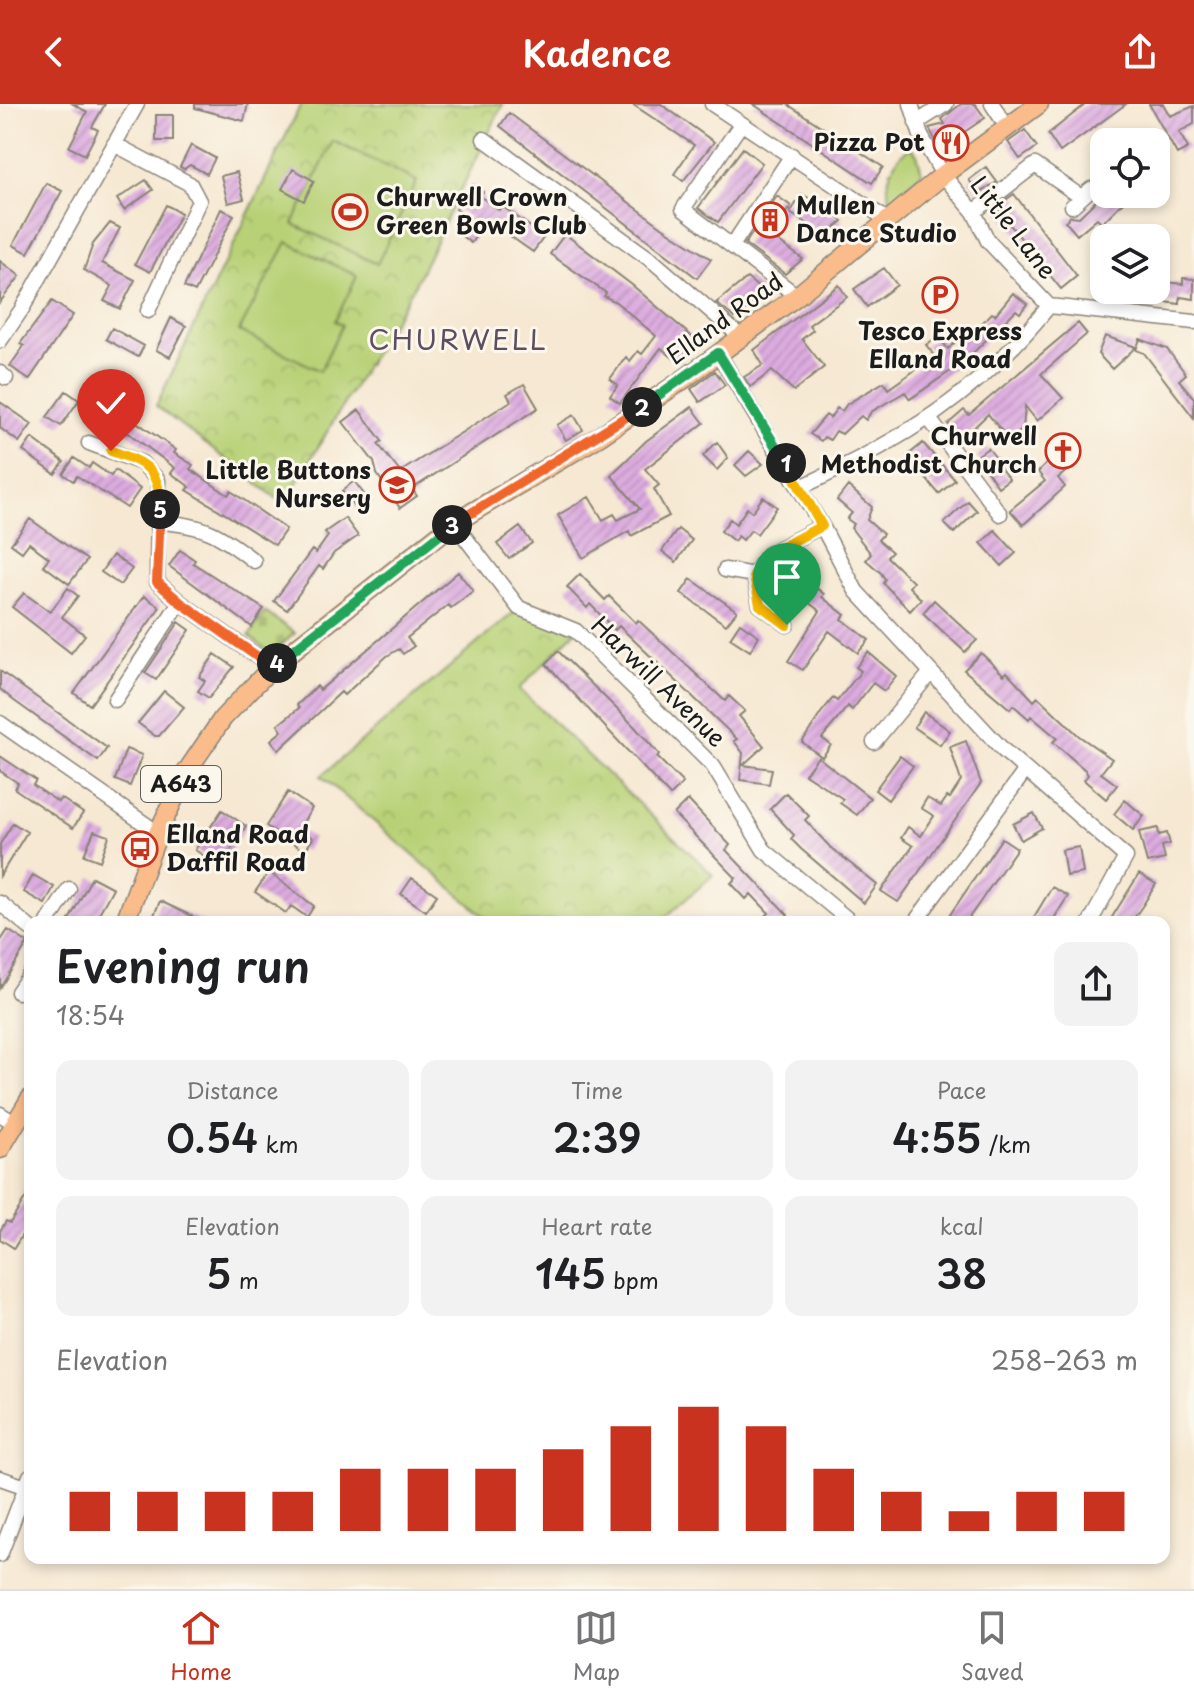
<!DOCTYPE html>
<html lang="en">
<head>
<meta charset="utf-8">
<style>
	:root { --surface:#fff; --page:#f2f2f2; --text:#202124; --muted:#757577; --line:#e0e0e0; --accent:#c8321e }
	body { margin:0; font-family:"Playpen Sans",sans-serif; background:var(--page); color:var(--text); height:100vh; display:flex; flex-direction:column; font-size:30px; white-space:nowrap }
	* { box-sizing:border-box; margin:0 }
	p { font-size:26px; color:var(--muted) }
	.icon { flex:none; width:44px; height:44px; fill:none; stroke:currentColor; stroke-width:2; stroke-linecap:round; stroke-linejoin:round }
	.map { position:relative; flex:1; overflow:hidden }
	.drawer { position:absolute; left:24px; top:812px; width:1146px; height:648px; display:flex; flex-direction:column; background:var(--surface); border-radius:16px; box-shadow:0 4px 12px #0003 }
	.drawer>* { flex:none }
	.tools { position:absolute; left:1090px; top:24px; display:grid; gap:16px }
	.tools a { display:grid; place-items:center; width:80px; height:80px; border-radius:16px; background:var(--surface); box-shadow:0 4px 12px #0003; font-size:40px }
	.pin { position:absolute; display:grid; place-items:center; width:68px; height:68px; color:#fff; margin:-82px -34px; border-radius:50% 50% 50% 0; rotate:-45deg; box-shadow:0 0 8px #0007 }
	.pin .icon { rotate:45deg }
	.km { position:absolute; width:40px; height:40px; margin:-20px; border-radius:50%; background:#222; color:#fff; font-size:22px; line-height:40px; text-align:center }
	.round { display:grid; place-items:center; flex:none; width:84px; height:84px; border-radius:16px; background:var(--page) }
	.summary { display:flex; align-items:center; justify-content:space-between; height:136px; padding:0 32px }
	h1 { font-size:44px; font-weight:600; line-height:60px }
	.metrics { display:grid; grid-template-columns:repeat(3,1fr); gap:12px; height:136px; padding:8px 32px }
	.metrics div { display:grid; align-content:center; border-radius:16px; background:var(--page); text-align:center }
	.metrics b { font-size:40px; font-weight:600 }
	.metrics small { font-size:22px; font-weight:400 }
	.metrics p { font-size:22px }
	.chart { height:224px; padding:16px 32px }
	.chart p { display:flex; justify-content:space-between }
	.chart svg { width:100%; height:144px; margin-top:8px; stroke:var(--accent); stroke-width:6 }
	header { display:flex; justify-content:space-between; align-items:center; height:104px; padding:0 32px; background:var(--accent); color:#fff; font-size:36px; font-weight:600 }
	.menu { display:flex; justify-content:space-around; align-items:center; height:112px; border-top:2px solid var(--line); background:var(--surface); font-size:22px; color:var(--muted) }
	.menu a { display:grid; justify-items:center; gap:4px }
	.menu .active { color:var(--accent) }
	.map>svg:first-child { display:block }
</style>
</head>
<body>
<header><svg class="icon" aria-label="back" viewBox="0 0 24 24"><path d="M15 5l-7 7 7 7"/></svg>Kadence<svg class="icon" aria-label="share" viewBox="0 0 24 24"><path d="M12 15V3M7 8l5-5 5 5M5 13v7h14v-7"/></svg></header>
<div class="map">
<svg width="1194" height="1485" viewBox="0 0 1194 1485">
	<defs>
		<pattern id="cemetery-stones" width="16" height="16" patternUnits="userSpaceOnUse" patternTransform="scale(2)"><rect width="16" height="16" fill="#b8d176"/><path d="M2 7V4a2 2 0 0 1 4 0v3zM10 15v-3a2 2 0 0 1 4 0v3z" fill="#9eb366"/></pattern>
		<pattern id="park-crowns" width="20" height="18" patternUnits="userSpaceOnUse" patternTransform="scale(2)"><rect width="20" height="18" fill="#b8d176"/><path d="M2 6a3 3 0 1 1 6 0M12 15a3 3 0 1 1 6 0" fill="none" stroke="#9eb366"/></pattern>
		<pattern id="building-hatch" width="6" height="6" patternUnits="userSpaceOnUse" patternTransform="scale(2)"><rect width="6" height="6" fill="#dcabdf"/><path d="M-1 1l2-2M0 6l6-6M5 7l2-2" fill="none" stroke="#bc93bf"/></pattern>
	</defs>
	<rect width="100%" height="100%" fill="#fbf7ec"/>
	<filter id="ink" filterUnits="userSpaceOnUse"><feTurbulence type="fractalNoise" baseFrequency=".0125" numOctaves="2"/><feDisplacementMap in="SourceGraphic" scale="16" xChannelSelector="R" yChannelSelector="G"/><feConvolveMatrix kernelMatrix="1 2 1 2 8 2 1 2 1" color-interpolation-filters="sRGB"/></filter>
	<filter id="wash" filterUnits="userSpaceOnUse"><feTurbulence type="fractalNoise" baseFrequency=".006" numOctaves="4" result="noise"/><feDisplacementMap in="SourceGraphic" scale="32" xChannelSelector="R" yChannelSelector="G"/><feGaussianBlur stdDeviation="1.8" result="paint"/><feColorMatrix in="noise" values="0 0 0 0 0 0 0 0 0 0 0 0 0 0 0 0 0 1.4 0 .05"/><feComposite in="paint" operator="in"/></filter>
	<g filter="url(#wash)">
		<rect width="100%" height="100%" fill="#f6e8d2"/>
		<path fill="url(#cemetery-stones)" stroke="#6a7649" stroke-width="2" d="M265 508 295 529 271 550 249 532Z"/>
		<path fill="url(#park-crowns)" stroke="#6a7649" stroke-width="2" d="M301 0H503L413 184 284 400 156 302Z
			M519 504 576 527 519 585 713 771 660 818H491L321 672Z"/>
		<path fill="#b8d176" stroke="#6a7649" stroke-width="2" d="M333 37 417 77 377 160 293 120Z
			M912 44 917 50 922 69 891 96C882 80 894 49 912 44Z
			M287 138 357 172 335 217 342 221 320 267 239 227Z"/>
		<g id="blocks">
			<path fill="url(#building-hatch)" d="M73 0H105L92 23 98 26 85 51 69 43 87 8Z
				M195 0H248L244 17 195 4Z
				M632 0H661L714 38 683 77 674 70 694 41Z
				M753 0H787L883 63 872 79Z
				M961 0H975L985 14 954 35 959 42 944 53 929 24 945 20 942 15Z
				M1086 0H1126L1060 48 1048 30Z
				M1149 0H1163L1170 12 1194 2V20L1179 28 1188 44 1177 50Z
				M509 9 662 123 711 155 697 174 500 22Z
				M156 11H173V37H156Z
				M1025 26 1037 43 1020 55 1008 38Z
				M191 41 215 54 207 70 190 61 184 65 180 63Z
				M743 44 762 59 718 118 698 104Z
				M986 63 997 78 979 89 969 76Z
				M293 65 314 77 304 97 282 85Z
				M237 68 244 95 228 99 221 72Z
				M146 76 153 86 124 106 117 95Z
				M46 79 62 87 28 149 13 141Z
				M473 81 483 88 480 92 499 106 502 102 544 133 533 148 487 116 471 139 459 130 470 114 456 105Z
				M802 90 825 104 843 117 826 131 790 109Z
				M1014 90 1077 172 1061 185 996 103Z
				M1103 90H1131L1102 119 1097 114 1077 131 1065 117 1071 112 1079 113Z
				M777 92 791 102 769 131 803 155 785 170 745 140Z
				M166 101 181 109 150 168 135 160Z
				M221 105 234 111 195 188 184 183Z
				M110 119 120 124 102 159 135 176 120 205 104 197 112 182 84 166 93 140Z
				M565 130 632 181 697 237 678 258 661 244 620 299 610 292 618 281 610 275 626 253 630 257 638 247 642 250 656 232 616 198 604 192 606 189 550 150Z
				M0 157 20 172 0 198Z
				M884 164 897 181 867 203 854 185Z
				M747 174 765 189 735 214 716 199Z
				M1183 174 1194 175V195L1180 193V200L1133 194 1134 186H1156V177L1183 180Z
				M839 181 847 193 809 221 813 226 802 235 824 263 794 287 772 267 750 283 744 273 763 261 754 246Z
				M1013 189 1027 200 1020 209 1016 206 965 257 910 295 905 288 871 308 866 316 861 312 842 330 836 327 830 336 824 333 821 337 810 330 826 311 830 314 837 304 842 307 847 300 884 278 888 285 935 252 926 241 938 232 948 245 967 227 970 231 992 209 995 211Z
				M52 197 73 211 29 276 10 262 24 242 20 240Z
				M171 214 186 222 170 253 156 246Z
				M1078 219 1087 230 1041 270 1063 294 1037 317 1025 302 1023 325 1015 332 1005 331 988 310 962 335 948 320 964 306 969 311Z
				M112 224 144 242 138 253 106 235Z
				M1105 232 1136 243 1112 265 1098 250Z
				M1140 235 1167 245 1186 270 1179 276 1194 294V314L1144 249 1136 246Z
				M715 267 725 281 700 298 691 285Z
				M96 280 138 312 135 317 176 346 174 349 193 361 190 365 228 391 231 387 286 425 275 441 187 386 190 383 171 369 175 364 103 310 107 304 88 291Z
				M524 280 538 304 412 385 417 392 400 404 377 370 374 358 343 318 359 306 382 337 378 340 400 368 511 297 507 290Z
				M66 287 79 296 61 322 47 313Z
				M0 298 32 320 19 338 0 324Z
				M692 303 704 319 645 365 659 381 654 385 669 412 631 432 629 427 583 454 558 411 589 393 603 416 614 410 618 416 640 405 611 371 646 337Z
				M574 311 583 326 566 336 557 321Z
				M32 334 64 358 55 370 23 347Z
				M717 338 728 354 717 366 703 352Z
				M923 339 955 376 939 390 907 352Z
				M1063 343 1077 359 1058 374 1065 383 1023 421 1010 406 1045 377 1038 368Z
				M988 344 1000 359 994 363 998 361 1009 375 998 383 977 352Z
				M749 347 763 360 746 372 735 361Z
				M74 354 89 364 92 359 111 372 115 366 140 385 127 404 77 372 73 377 63 370Z
				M354 377 370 398 358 407 342 387Z
				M848 382 872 403 867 416 883 430 878 436 892 448 887 453 913 478 909 483 921 495 910 507 883 479 885 475 881 469 866 456 871 450 851 424 854 420 847 415 852 409 837 396Z
				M763 393 777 403 757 430 751 426 743 436 738 432 734 437 721 427 730 415 736 420 747 404 752 408Z
				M968 397 977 407 954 429 944 419Z
				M345 414 358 432 334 449 323 465 319 462 287 506 274 497 312 446 316 449 328 432 325 428Z
				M30 415 87 456 69 480 43 461 49 454 29 439 22 448 11 440Z
				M520 423 532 439 509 455 497 440Z
				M678 425 692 436 676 458 662 447Z
				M995 426 1016 449 1002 462 981 439Z
				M180 446 195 456 193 459 264 505 252 523 169 462Z
				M113 451 132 465 120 481 101 468Z
				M458 468 473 487 451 504 448 501 407 534 414 542 403 550 399 545 387 552 344 591 341 588 279 646 271 636 282 627 278 621 299 604 297 601 317 582 320 586Z
				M580 470 605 496 609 492 636 519 638 516 725 597 729 592 745 607 739 612 764 642 743 661 772 665 769 680 740 676 743 649 734 637 737 635 619 522 615 526 590 500 587 504 567 483Z
				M691 475 737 507 726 521 681 489Z
				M811 480 824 490 822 493 845 511 842 515 869 536 858 549 829 527 803 566 788 557 820 507 801 493Z
				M68 484 78 492 62 513 85 531 71 549 12 503 24 489 50 508Z
				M144 492 160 503 90 601 74 589Z
				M934 496 977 536 965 548 923 509Z
				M179 518 190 526 156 576 145 569Z
				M740 519 759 532 750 547 730 534Z
				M558 547 634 622 659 650 657 653 683 679 670 692 546 560Z
				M868 548 896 572 884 587 873 579 852 606 848 602 822 634 831 641 822 653 802 638 821 609 833 594 837 597 861 567 856 563Z
				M981 549 1004 571 1007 568 1034 597 1038 593 1079 632 1112 655 1101 669 1117 681 1106 695 1084 676 1088 671 1085 666 1053 638 1057 634 1031 612 1029 615 1013 601 1010 605 964 566Z
				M215 550 234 563 209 594 198 587 205 577 199 573Z
				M0 567 107 644 98 657 13 596 0 585Z
				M164 587 184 603 159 632H155L138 619Z
				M924 608 950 627 940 641 914 623Z
				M966 637 981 679 898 798 881 787 913 742 901 734 908 723 921 732 934 712 921 704 927 694 941 702 947 693 950 694 961 677 950 643Z
				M126 645 142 651 130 682 115 676Z
				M0 652 36 676 33 681 58 698 61 694 83 709 73 724 15 685 18 679 0 667Z
				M900 652 913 662 888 696 875 686Z
				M818 653 870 694 857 711 840 699 843 695 805 670Z
				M288 688 312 704 299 725 313 734 305 747 266 722Z
				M786 689 809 712 805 716 830 743 877 781 864 799 801 745 791 735 794 731 770 705Z
				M688 696 730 741 726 746 788 811 782 818H760L769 809 751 790 746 795 731 779 736 774 674 710Z
				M1125 696 1144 712 1133 726 1114 710Z
				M222 706 246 722 220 762 195 746Z
				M1034 709 1042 724 1021 736 1013 720Z
				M13 719 27 728 0 772V740Z
				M1158 724 1159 731 1167 729 1170 740 1162 742 1165 755 1147 759 1139 728Z
				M94 727 109 732 100 757 84 751Z
				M1002 734 1017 744 982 795 966 818H945Z
				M1079 743 1083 769 1066 772 1062 746Z
				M269 768 314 802 307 813 291 802 286 809 255 788Z
				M1139 770 1156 780 1143 801 1131 818H1109Z
				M33 771 54 783 45 800 24 788Z
				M92 773 113 784 106 797 94 818H68Z
				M412 774 437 791 426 807 401 790Z
				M1052 783 1068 792 1061 803 1052 818H1031Z
				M160 797 204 818H151Z
				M8 826 28 839 0 884V838Z
				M30 1087V1118L14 1144 0 1135V1127L6 1117 10 1119Z"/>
		</g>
	</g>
	<g filter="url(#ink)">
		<use href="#blocks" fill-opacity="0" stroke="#898277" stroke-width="2"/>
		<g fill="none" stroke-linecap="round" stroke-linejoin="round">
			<defs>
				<path id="minor" d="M712 0 889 117
					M911 0 921 32 943 71 974 108 988 137 1049 202
					M992 0 1007 23
					M916 19 946 0
					M741 20 683 105 797 192
					M484 35 654 158 741 233
					M114 40 190 80 199 97 148 207
					M1072 102 1091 85
					M974 108 1035 61 1081 93
					M732 142 792 51
					M1049 202 1194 218
					M0 237 22 205 137 0
					M718 249 822 422
					M0 269 6 274
					M930 316 1000 410
					M89 339 142 359 158 376 157 478 180 498 272 563
					M801 383C901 337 979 290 1049 202
					M159 418C205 421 218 429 254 457
					M454 419 519 504 576 527 713 662 764 746 851 818
					M725 466 754 471
					M787 521 760 501 754 471 768 450 822 422 856 487 1003 646 1126 753 1090 818
					M115 596 180 498
					M0 619 158 729
					M874 638 931 568
					M0 799 30 824
					M48 818 69 785
					M915 818 1025 667
					M18 888 30 870
					M0 1010 16 1020
					M0 1374 26 1383
					M0 1451 30 1372"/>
				<path id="major" d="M125 818 158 729 187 667 223 614 272 563 454 419 600 332 687 273 797 192 943 71 1039 0
					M0 1045 30 995"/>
			</defs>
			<use href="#minor" stroke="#898277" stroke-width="17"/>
			<use href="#major" stroke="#898277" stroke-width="21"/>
			<use href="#minor" stroke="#fff" stroke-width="14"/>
			<use href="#major" stroke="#f9bc8a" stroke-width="18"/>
		</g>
	</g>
	<g fill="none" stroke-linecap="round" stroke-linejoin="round" filter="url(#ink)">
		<defs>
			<path id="split-1" d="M786 359 822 422 768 450 754 471 760 501 787 521"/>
			<path id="split-2" d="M642 303 718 249 786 359"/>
			<path id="split-3" d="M452 421 642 303"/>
			<path id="split-4" d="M277 559 452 421"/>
			<path id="split-5" d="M160 405 157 478 180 498 272 563 277 559"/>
			<path id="split-6" d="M111 347C147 359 160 365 160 405"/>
		</defs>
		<use href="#split-1" stroke="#fff" stroke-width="16"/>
		<use href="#split-2" stroke="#fff" stroke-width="16"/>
		<use href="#split-3" stroke="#fff" stroke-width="16"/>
		<use href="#split-4" stroke="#fff" stroke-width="16"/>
		<use href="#split-5" stroke="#fff" stroke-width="16"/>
		<use href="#split-6" stroke="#fff" stroke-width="16"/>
		<use href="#split-1" stroke="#f5b400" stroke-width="10"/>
		<use href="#split-2" stroke="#22a559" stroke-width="10"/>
		<use href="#split-3" stroke="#f0652b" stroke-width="10"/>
		<use href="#split-4" stroke="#22a559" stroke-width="10"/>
		<use href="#split-5" stroke="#f0652b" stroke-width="10"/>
		<use href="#split-6" stroke="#f5b400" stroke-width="10"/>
	</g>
	<defs>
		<symbol id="restaurant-ring" viewBox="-11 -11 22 22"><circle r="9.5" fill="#fbf7ec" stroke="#c8321e" stroke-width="1.5"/><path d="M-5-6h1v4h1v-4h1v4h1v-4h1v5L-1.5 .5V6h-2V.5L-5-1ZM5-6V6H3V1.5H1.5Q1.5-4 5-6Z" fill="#c8321e"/></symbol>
		<symbol id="stadium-ring" viewBox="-11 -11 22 22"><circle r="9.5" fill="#fbf7ec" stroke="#c8321e" stroke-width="1.5"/><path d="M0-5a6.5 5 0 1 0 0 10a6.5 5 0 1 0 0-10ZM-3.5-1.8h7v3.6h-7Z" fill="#c8321e"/></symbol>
		<symbol id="building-ring" viewBox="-11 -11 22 22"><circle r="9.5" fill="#fbf7ec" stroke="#c8321e" stroke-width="1.5"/><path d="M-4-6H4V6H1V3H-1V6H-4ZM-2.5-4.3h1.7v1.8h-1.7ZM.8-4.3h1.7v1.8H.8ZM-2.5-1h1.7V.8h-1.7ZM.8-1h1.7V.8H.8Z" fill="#c8321e"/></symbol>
		<symbol id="parking-ring" viewBox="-11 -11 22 22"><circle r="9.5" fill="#fbf7ec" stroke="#c8321e" stroke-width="1.5"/><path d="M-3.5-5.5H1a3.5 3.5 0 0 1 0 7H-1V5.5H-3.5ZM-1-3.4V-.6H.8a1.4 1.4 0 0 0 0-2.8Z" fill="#c8321e"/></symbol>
		<symbol id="church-ring" viewBox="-11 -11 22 22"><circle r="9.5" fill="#fbf7ec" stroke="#c8321e" stroke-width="1.5"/><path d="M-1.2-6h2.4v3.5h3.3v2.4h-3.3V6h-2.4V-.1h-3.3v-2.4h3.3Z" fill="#c8321e"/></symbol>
		<symbol id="school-ring" viewBox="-11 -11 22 22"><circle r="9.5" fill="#fbf7ec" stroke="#c8321e" stroke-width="1.5"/><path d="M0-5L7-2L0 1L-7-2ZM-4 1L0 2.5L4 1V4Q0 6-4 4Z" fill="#c8321e"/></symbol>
		<symbol id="bus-ring" viewBox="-11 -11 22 22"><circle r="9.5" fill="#fbf7ec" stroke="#c8321e" stroke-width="1.5"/><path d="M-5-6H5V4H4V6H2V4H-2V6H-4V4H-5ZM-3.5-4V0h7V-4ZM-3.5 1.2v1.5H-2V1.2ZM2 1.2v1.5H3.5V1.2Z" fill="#c8321e"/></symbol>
	</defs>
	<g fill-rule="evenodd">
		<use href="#restaurant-ring" x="931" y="19" width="40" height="40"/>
		<use href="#stadium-ring" x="330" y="88" width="40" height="40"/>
		<use href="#building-ring" x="750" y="96" width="40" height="40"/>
		<use href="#parking-ring" x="920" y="171" width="40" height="40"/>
		<use href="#church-ring" x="1043" y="327" width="40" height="40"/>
		<use href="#school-ring" x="377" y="361" width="40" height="40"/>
		<use href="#bus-ring" x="120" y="725" width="40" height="40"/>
	</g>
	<g text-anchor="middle" stroke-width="6" stroke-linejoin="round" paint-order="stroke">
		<rect fill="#fbf7ec" stroke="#5f5e5a" stroke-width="2" x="141" y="662" width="80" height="36" rx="6"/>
		<g font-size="22" font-weight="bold" fill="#1c1c1c">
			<text x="181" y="688">A643</text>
		</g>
		<g font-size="24" font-weight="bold" fill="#1c1c1c" stroke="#fbf7ec" text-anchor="end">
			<text x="925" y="47">Pizza Pot</text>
			<text x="376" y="102" text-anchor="start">Churwell Crown<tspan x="376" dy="28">Green Bowls Club</tspan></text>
			<text x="796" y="110" text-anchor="start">Mullen<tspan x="796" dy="28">Dance Studio</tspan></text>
			<text x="940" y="236" text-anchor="middle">Tesco Express<tspan x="940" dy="28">Elland Road</tspan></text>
			<text x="1037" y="341">Churwell<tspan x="1037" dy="28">Methodist Church</tspan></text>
			<text x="371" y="375">Little Buttons<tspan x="371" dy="28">Nursery</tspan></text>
			<text x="166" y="739" text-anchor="start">Elland Road<tspan x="166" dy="28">Daffil Road</tspan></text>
		</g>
		<g font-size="24" fill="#1c1c1c" stroke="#fbf7ec">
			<text transform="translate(1013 124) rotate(52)" y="8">Little Lane</text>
			<text transform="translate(725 215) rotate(-36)" y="8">Elland Road</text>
			<text transform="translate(658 578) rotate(44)" y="8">Harwill Avenue</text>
		</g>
		<g font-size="28" letter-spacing="2" fill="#5f4e60" stroke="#fbf7ec">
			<text x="458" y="246">CHURWELL</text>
		</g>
	</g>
</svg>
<div class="tools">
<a><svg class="icon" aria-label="locate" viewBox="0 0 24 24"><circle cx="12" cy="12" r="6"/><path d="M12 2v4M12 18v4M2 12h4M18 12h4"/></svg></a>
<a><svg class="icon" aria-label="layers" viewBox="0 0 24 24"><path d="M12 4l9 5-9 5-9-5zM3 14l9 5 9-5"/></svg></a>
</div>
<div class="pin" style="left:787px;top:521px;background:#1e9e55"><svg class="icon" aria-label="arrive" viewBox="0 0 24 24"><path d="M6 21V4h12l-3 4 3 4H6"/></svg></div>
<div class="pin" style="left:111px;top:347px;background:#d93025"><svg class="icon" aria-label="check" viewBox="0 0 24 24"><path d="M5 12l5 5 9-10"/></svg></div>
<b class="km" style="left:786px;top:359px">1</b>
<b class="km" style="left:642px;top:303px">2</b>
<b class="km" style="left:452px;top:421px">3</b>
<b class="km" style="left:277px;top:559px">4</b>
<b class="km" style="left:160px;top:405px">5</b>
<section class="drawer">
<div class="summary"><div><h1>Evening run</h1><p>18:54</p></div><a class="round"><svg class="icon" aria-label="share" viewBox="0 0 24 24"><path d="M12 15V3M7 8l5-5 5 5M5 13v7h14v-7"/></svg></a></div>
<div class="metrics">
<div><p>Distance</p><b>0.54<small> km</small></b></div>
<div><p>Time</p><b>2:39</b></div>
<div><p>Pace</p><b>4:55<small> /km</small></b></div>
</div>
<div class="metrics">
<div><p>Elevation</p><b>5<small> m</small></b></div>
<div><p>Heart rate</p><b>145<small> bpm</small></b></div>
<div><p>kcal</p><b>38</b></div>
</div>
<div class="chart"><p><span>Elevation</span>258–263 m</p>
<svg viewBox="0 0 160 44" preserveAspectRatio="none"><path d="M5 44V32M15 44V32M25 44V32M35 44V32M45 44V25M55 44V25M65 44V25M75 44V19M85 44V12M95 44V6M105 44V12M115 44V25M125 44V32M135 44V38M145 44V32M155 44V32"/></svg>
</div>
</section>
</div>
<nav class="menu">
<a class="active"><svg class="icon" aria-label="home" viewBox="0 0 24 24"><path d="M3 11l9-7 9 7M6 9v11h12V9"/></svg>Home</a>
<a><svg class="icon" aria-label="map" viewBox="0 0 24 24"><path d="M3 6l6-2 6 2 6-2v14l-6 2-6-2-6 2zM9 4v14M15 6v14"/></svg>Map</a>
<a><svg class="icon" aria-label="saved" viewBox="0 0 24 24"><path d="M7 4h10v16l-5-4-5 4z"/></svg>Saved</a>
</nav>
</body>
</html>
